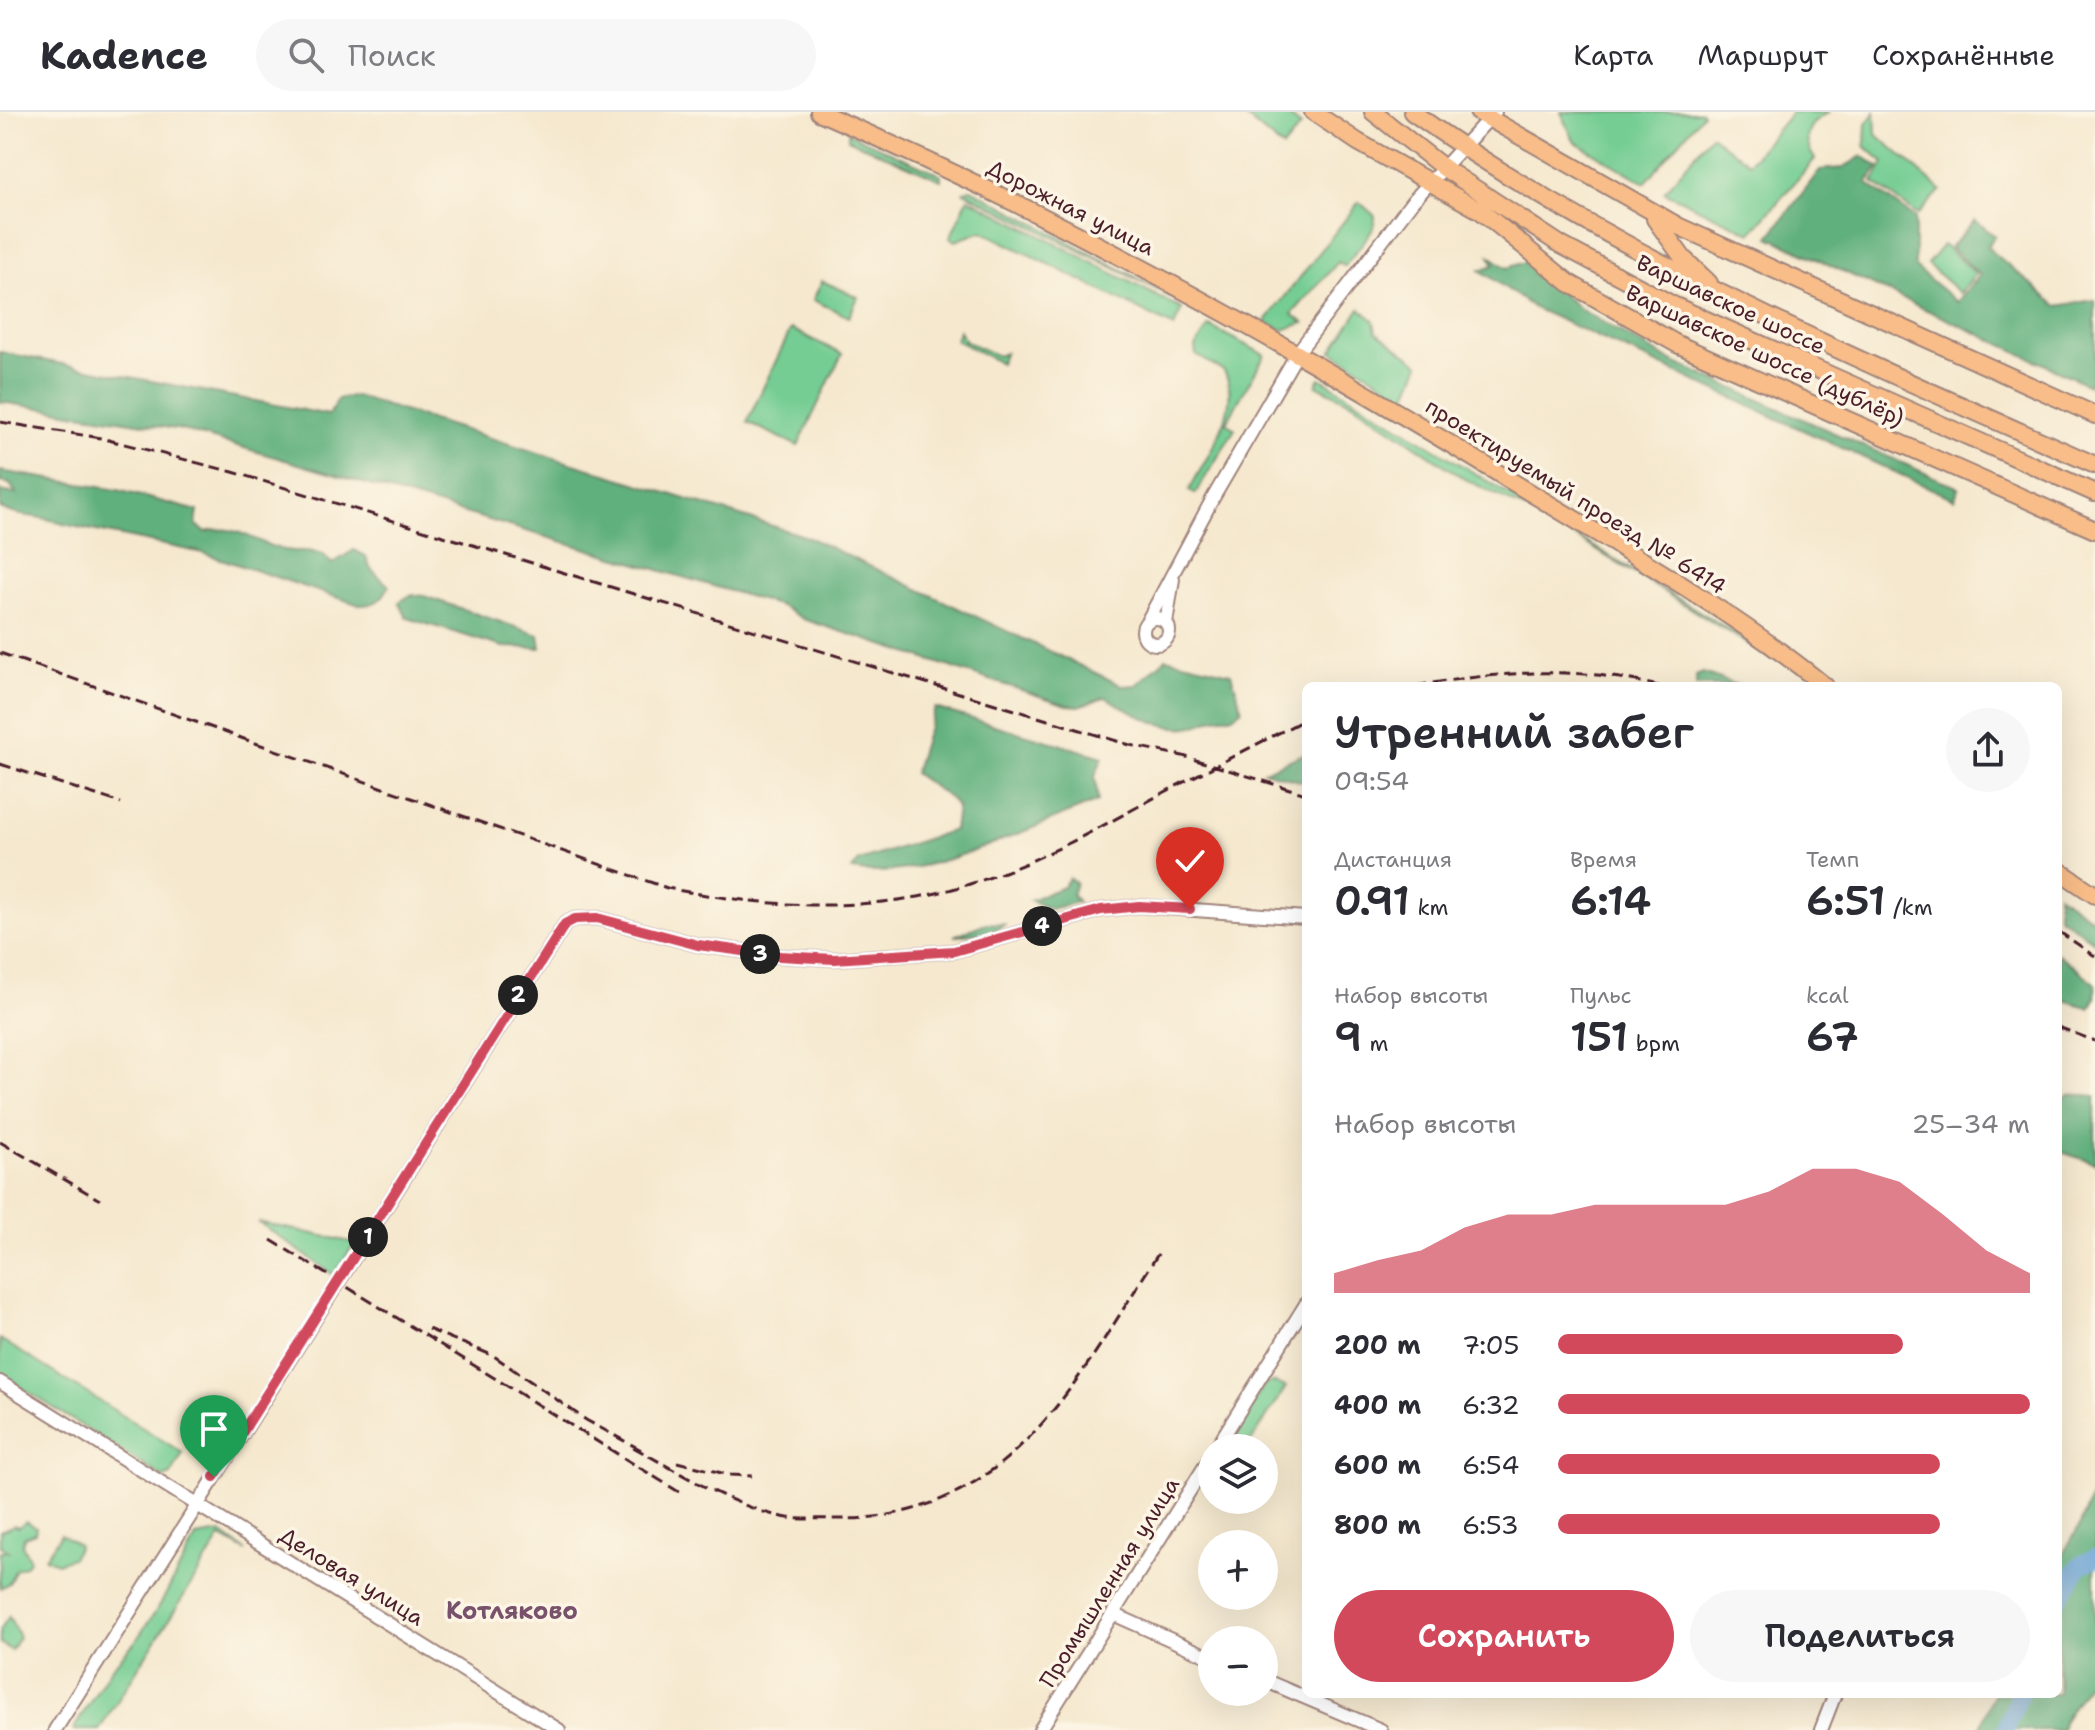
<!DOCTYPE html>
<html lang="ru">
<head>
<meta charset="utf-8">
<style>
	:root { --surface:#fff; --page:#f7f7f7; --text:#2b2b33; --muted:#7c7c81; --line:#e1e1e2; --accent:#d1495b }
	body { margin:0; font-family:"Shantell Sans",sans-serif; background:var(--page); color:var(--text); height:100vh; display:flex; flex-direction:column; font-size:30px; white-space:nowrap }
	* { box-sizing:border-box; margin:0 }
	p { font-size:26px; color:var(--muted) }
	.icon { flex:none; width:44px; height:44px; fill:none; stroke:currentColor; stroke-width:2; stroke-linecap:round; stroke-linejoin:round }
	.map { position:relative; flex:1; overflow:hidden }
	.sheet { position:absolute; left:1302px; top:570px; width:760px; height:1016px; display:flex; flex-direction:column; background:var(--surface); border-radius:12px; box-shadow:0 8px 32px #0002 }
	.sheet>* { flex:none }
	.tools { position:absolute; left:1198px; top:1322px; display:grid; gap:16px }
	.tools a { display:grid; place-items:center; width:80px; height:80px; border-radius:50%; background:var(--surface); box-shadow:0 8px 32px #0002; font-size:40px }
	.pin { position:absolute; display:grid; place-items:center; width:68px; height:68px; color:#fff; margin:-82px -34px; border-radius:50% 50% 50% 0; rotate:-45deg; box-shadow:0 0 8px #0007 }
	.pin .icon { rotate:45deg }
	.km { position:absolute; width:40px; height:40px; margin:-20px; border-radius:50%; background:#222; color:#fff; font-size:22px; line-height:40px; text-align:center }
	.round { display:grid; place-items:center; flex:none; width:84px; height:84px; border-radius:42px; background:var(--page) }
	.summary { display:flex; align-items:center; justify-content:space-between; height:136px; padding:0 32px }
	h1 { font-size:44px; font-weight:600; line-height:60px }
	.metrics { display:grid; grid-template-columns:repeat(3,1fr); gap:12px; height:136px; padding:8px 32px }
	.metrics div { display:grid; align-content:center }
	.metrics b { font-size:40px; font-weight:600 }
	.metrics small { font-size:22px; font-weight:400 }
	.metrics p { font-size:22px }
	.chart { height:224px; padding:16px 32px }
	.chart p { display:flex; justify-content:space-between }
	.chart svg { width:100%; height:144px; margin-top:8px; fill:var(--accent); opacity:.7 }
	.primary-button { display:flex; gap:16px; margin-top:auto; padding:16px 32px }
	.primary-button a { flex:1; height:92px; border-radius:48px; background:var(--accent); color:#fff; font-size:32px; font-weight:600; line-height:92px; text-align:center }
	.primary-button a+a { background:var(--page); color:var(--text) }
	ul { padding:0 32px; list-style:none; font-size:26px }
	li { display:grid; grid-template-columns:128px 96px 1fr; align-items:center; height:60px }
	li i { height:20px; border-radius:10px; background:var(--accent) }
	header { display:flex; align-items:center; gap:48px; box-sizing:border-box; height:112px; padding:0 40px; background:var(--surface); border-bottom:2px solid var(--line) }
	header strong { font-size:38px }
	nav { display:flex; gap:44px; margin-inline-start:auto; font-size:28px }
	.search { width:560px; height:72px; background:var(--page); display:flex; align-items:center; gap:20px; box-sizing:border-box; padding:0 28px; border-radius:44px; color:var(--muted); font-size:30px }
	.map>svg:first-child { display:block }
</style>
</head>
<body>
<header>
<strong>Kadence</strong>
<div class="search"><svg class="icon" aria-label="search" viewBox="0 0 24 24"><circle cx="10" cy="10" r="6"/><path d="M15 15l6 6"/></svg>Поиск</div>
<nav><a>Карта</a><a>Маршрут</a><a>Сохранённые</a></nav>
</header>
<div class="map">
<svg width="2095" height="1618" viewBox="0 0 2095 1618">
	<rect width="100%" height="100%" fill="#fcf5e5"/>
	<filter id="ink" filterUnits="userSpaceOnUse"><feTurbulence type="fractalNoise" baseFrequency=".0125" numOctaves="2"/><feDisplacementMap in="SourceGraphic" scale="16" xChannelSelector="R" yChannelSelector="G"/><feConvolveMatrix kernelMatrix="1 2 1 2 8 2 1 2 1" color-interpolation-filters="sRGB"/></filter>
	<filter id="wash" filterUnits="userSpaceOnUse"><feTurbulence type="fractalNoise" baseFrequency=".006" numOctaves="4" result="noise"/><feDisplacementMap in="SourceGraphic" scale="32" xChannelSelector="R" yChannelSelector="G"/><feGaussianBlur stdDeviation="1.8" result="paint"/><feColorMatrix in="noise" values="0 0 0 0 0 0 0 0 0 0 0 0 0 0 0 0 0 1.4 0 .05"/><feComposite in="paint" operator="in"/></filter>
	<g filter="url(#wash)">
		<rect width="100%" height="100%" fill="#f5e8ce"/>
		<path fill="#75cd93" stroke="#60765f" stroke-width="2" d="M1240 0H1284L1301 14 1283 36Z
			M1561 0H1701L1703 2 1645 71 1574 29Z
			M1792 0H1830C1808 9 1800 26 1815 47L1751 121 1664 80 1711 23 1749 51Z
			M1875 0 1876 22 1941 78 1918 103 1873 70 1884 51 1865 34 1866 12Z
			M848 21 941 63V68L848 27Z
			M971 77 1184 191 964 80Z
			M968 86 1182 197 1174 215 982 119 956 129 950 126Z
			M1359 90 1375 104 1374 116 1345 154 1338 150 1292 202 1304 211 1283 218 1265 210Z
			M1943 133 1976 162 1960 181 1927 152Z
			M822 169 858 185 849 205 813 188Z
			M1360 196 1374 209 1376 220 1420 252 1406 285 1332 239Z
			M1209 214 1265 243 1226 311 1235 317 1195 382 1189 379C1205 346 1244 296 1224 259L1196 243 1195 235Z
			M791 217 842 242 798 334 747 310Z
			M959 218 965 229 998 244 1005 241 1000 251 956 228Z
			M1320 266 1775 546 1773 548 1556 413 1463 366 1353 291 1316 273Z
			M258 1110 355 1131 334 1163Z
			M0 1227 183 1341 171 1363 164 1366 0 1262Z
			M1273 1270 1286 1275 1247 1336H1236L1230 1329 1265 1272Z
			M26 1409 36 1415 35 1421 24 1425 22 1433 30 1447 25 1454 16 1457 9 1471 0 1476V1439H8L0 1433V1419L14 1413 19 1415Z
			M221 1421 246 1439 221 1425 99 1618H73L111 1556 135 1530 160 1493 196 1425Z
			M61 1422 79 1434 72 1446 57 1451 45 1446Z
			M9 1504 19 1525 11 1538 0 1531V1518Z"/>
		<path fill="#60b07d" stroke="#556854" stroke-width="2" d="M1862 44 1879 55 1867 71 1915 106V155L1957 190 1980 163 1950 136 1975 108 1995 124 1987 135 2057 194 2095 188V253L2089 273 1769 125 1820 58 1843 56Z
			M1490 144 1507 156 1525 150 1580 197 1669 248 1959 376 1954 387 1534 196 1480 158 1494 153Z
			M0 240 329 303 338 287 355 284 808 425 1123 574 1136 573 1166 546 1231 561 1242 597 1231 605C1213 603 1205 612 1189 615 1161 619 1128 598 1105 585L1079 594 1067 593 803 507 781 494 183 318 0 290Z
			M0 359 118 378 198 399 196 412 205 420C238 410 254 432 285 438 298 440 310 438 323 442L332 452 354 438 366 444 370 456 389 474C382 488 376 493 360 493L203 441 63 412C42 402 20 407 0 396V379L16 382 10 372 0 370Z
			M411 483 424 484 539 523 541 536 503 535 407 506 399 490Z
			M1703 561 1740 574H1696V564Z
			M935 596 1103 645 1095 664 1098 689C1030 715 922 771 852 758L859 749 954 718 957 695 951 687 914 661Z
			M1306 640V671L1264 659 1306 641Z
			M1069 766 1076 771 1072 783 1078 790 1050 797 1030 788 1063 775Z
			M2058 782 2095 809V830L2058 804Z
			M986 811 1005 812 993 820 954 824Z
			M2058 842 2095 871V886L2090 896 2058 886Z
			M2071 982 2095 984V1051L2058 1039V988Z
			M2095 1377V1560L2063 1610 2061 1618H1979L1993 1582H2058V1450L2079 1415Z"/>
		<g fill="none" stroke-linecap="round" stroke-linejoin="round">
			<path stroke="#67a3d7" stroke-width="18" d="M2058 1487 2080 1453 2095 1446
				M2005 1618 2020 1582"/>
		</g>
	</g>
	<g filter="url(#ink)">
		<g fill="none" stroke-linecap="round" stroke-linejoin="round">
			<defs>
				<path id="minor" d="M1143 519a13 13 0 1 1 26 0a13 13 0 1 1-26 0Z
					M1147 510 1213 386 1298 240 1412 90 1495 0
					M1166 511 1173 467
					M0 1270 559 1618
					M1216 1336 1306 1192
					M1113 1502 1212 1546
					M1264 1568 1381 1618
					M55 1618 565 812 575 807 597 806 698 833 780 844 834 847 954 839 1101 798 1139 794 1306 806
					M1040 1618 1212 1343
					M1821 1618 1835 1582"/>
				<path id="major" d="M819 0C1060 104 1288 232 1511 369 1618 434 1728 496 1825 574
					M1313 0 1358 30 1481 99 1569 171 1677 232 2095 418
					M1373 0 1444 56 1561 133 1675 194 2095 381
					M1412 0C1623 149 1860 248 2095 353
					M1478 0 1678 114 2095 303
					M1655 107 1683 146 1709 171
					M2058 758 2095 783"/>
			</defs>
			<use href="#minor" stroke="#a0847c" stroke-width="16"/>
			<use href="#major" stroke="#a0847c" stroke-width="20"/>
			<use href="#minor" stroke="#fff" stroke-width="12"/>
			<use href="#major" stroke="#f8bd88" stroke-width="16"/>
			<path stroke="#4a1f2b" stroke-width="3" stroke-dasharray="12 6" stroke-linecap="butt" d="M0 310 101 326 233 360 1130 633 1183 644 1306 682
				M0 541 667 776C753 793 845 801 932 782 1016 764 1091 720 1165 680 1212 655 1259 631 1306 607
				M1415 574C1496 560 1577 553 1658 574
				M0 652 121 691
				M2058 819 2095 844
				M2058 915 2095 929
				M0 1030 100 1088
				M271 1128 679 1380
				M428 1217 494 1244 586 1308 643 1339
				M633 1335C679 1360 736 1397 788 1406 802 1408 817 1406 831 1407 1010 1411 1075 1270 1160 1139
				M677 1350 730 1363 752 1364"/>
		</g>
	</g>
	<g fill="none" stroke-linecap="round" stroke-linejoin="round" filter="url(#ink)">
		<defs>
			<path id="route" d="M214 1365 565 812 575 807 597 806 698 833 780 844 834 847 954 839 1101 798 1139 794 1190 797"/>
		</defs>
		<use href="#route" stroke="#fff" stroke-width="16"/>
		<use href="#route" stroke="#d1495b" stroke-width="10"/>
	</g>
	<g text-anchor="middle" stroke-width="7" stroke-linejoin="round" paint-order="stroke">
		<g font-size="22" fill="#4a1f2b" stroke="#fcf5e5">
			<text transform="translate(1071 95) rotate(27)" y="8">Дорожная улица</text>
			<text transform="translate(1731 192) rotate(25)" y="8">Варшавское шоссе</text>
			<text transform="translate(1765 243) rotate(25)" y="8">Варшавское шоссе (дублёр)</text>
			<text transform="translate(1576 384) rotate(32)" y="8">проектируемый проезд № 6414</text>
			<text transform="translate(352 1464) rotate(32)" y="8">Деловая улица</text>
			<text transform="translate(1109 1470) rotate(-58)" y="8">Промышленная улица</text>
		</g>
		<g font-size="24" font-weight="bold" fill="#78526b" stroke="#fcf5e5">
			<text x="512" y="1507">Котляково</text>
		</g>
	</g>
</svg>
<div class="tools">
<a><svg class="icon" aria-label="layers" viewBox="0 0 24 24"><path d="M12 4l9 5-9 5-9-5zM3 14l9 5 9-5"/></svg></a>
<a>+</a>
<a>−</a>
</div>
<div class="pin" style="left:214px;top:1365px;background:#1e9e55"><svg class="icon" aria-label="arrive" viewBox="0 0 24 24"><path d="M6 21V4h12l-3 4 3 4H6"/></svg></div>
<div class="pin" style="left:1190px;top:797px;background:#d93025"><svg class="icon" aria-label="check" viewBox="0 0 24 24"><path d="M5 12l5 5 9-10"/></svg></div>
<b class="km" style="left:368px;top:1125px">1</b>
<b class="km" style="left:518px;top:883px">2</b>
<b class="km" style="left:760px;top:842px">3</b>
<b class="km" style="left:1042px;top:814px">4</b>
<section class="sheet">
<div class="summary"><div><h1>Утренний забег</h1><p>09:54</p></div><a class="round"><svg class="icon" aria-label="share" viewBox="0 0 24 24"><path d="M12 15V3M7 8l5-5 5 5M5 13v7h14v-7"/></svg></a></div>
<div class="metrics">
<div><p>Дистанция</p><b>0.91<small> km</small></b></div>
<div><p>Время</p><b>6:14</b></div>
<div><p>Темп</p><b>6:51<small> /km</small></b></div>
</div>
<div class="metrics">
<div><p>Набор высоты</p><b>9<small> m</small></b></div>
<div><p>Пульс</p><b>151<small> bpm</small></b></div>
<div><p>kcal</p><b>67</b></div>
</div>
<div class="chart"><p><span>Набор высоты</span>25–34 m</p>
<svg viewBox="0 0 160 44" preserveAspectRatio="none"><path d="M0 44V38L10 34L20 31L30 24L40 20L50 20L60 17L70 17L80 17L90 17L100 13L110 6L120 6L130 10L140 20L150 31L160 38V44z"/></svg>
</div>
<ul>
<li><b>200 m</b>7:05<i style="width:73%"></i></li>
<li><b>400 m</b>6:32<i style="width:100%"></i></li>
<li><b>600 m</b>6:54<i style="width:81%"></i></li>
<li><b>800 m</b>6:53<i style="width:81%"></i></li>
</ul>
<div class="primary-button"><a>Сохранить</a><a>Поделиться</a></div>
</section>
</div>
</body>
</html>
